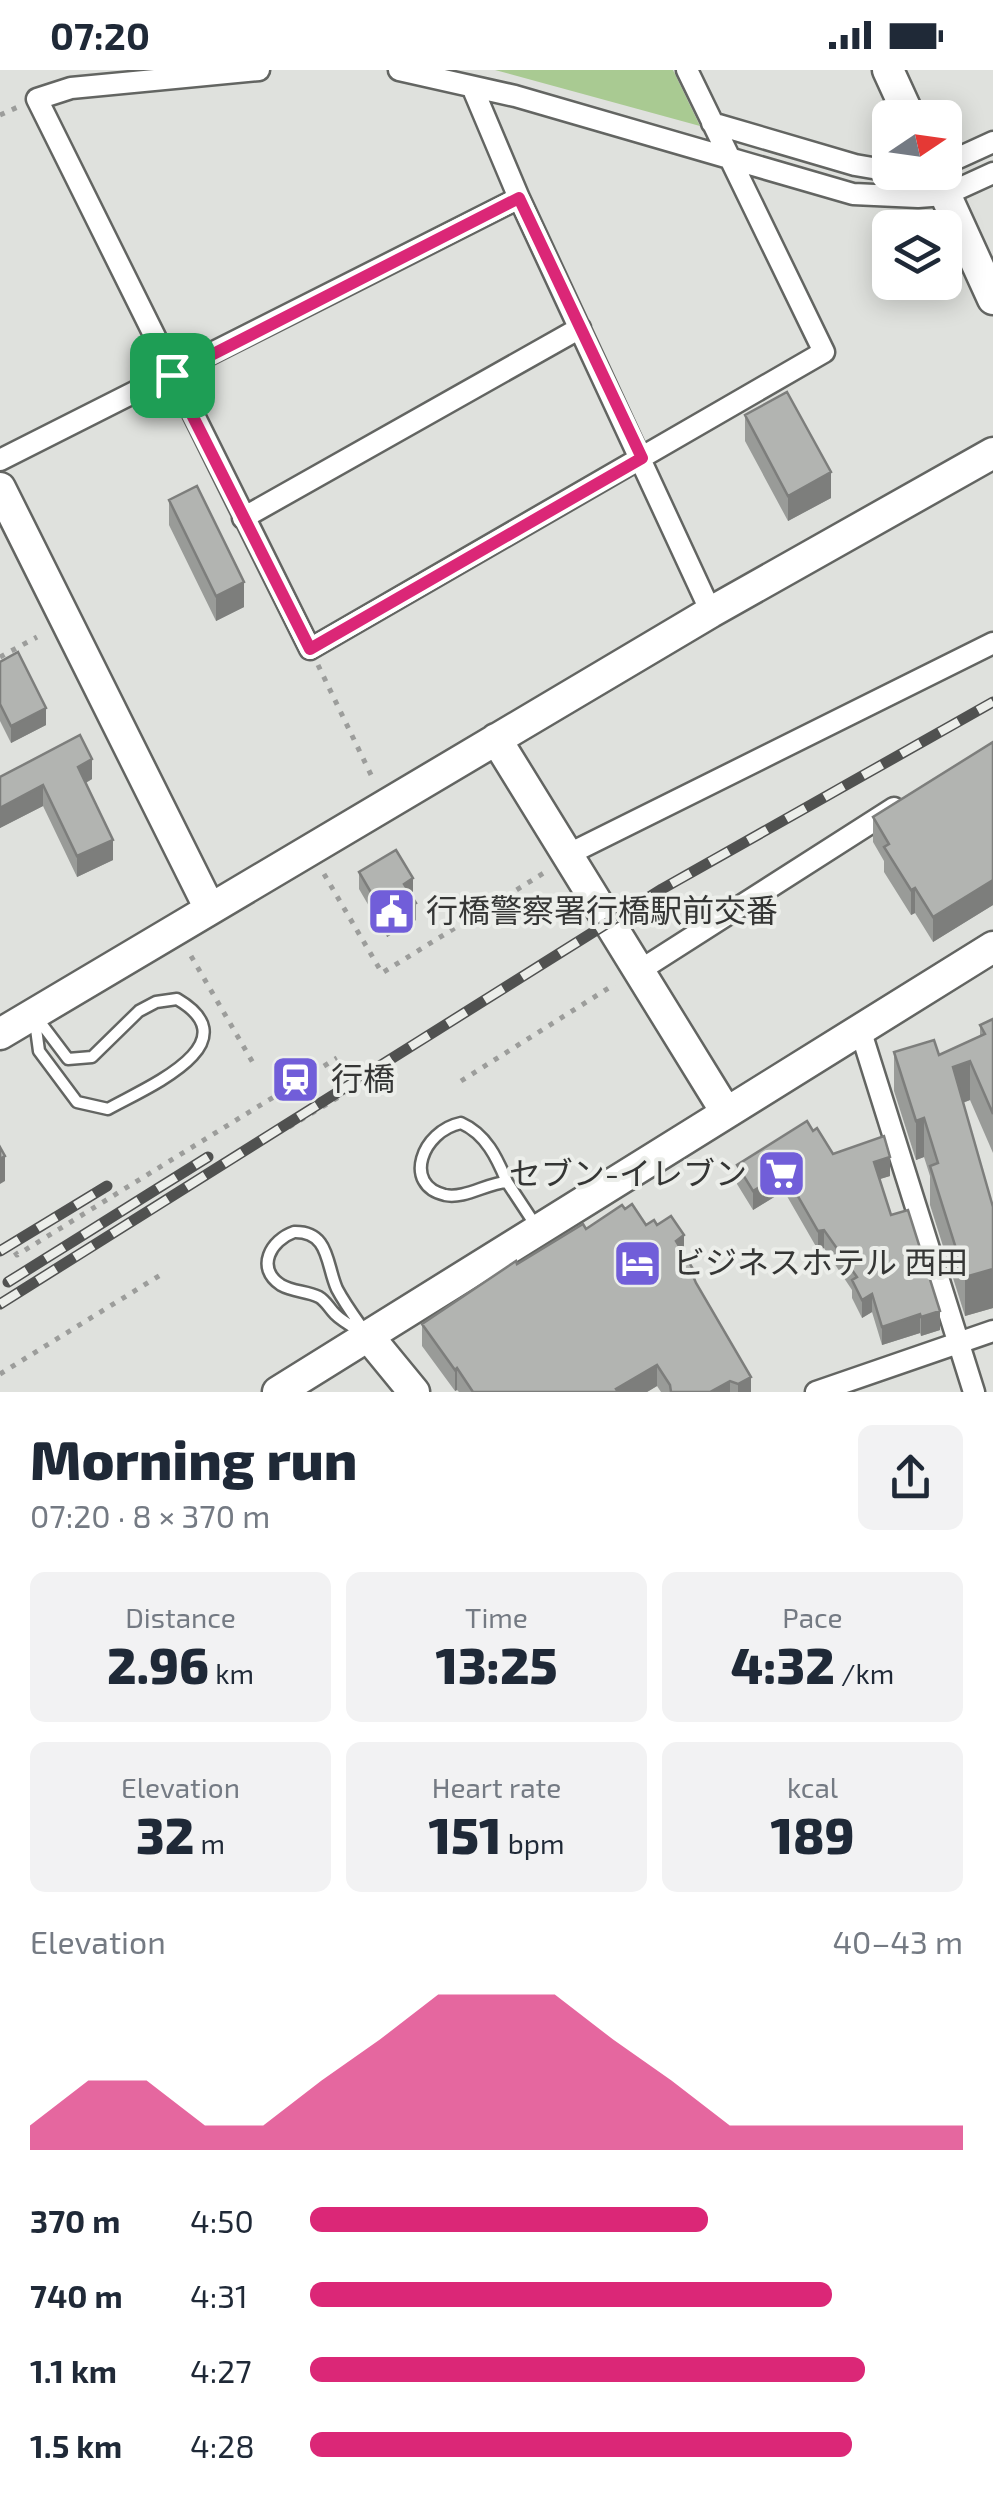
<!DOCTYPE html>
<html lang="en">
<head>
<meta charset="utf-8">
<style>
	:root { --surface:#fff; --page:#f2f2f3; --text:#1f2937; --muted:#747a83; --accent:#db2777 }
	body { margin:0; font-family:"Exo 2","Noto Sans JP",sans-serif; background:var(--page); color:var(--text); height:100vh; display:flex; flex-direction:column; font-size:38px; white-space:nowrap }
	* { box-sizing:border-box; margin:0 }
	p { font-size:32px; color:var(--muted) }
	.icon { flex:none; width:55px; height:55px; fill:none; stroke:currentColor; stroke-width:2; stroke-linecap:round; stroke-linejoin:round }
	.map { position:relative; height:1322px; overflow:hidden }
	.drawer { display:flex; flex-direction:column; background:var(--surface); flex:1 }
	.drawer>* { flex:none }
	.needle { width:65px; rotate:77deg }
	.fabs { position:absolute; left:872px; top:30px; display:grid; gap:20px }
	.fabs a { display:grid; place-items:center; width:90px; height:90px; border-radius:15px; background:var(--surface); box-shadow:0 5px 25px #0003; font-size:50px }
	.pin { position:absolute; display:grid; place-items:center; width:85px; height:85px; color:#fff; margin:-42px; border-radius:20px; box-shadow:0 5px 15px #0006 }
	.round { display:grid; place-items:center; flex:none; width:105px; height:105px; border-radius:15px; background:var(--page) }
	.overview { display:flex; align-items:center; justify-content:space-between; height:170px; padding:0 30px }
	h1 { font-size:55px; font-weight:800; line-height:75px }
	.stats { display:grid; grid-template-columns:repeat(3,1fr); gap:15px; height:170px; padding:10px 30px }
	.stats div { display:grid; align-content:center; border-radius:15px; background:var(--page); text-align:center }
	.stats b { font-size:50px; font-weight:800 }
	.stats small { font-size:28px; font-weight:400 }
	.stats p { font-size:28px }
	.chart { height:280px; padding:20px 30px }
	.chart p { display:flex; justify-content:space-between }
	.chart svg { width:100%; height:180px; margin-top:10px; fill:var(--accent); opacity:.7 }
	ul { padding:0 30px; list-style:none; font-size:32px }
	li { display:grid; grid-template-columns:160px 120px 1fr; align-items:center; height:75px }
	li i { height:25px; border-radius:12px; background:var(--accent) }
	.status { display:flex; justify-content:space-between; align-items:center; height:70px; padding:0 50px; background:var(--surface); direction:ltr }
	.status svg { height:28px; fill:currentColor }
	.map>svg:first-child { display:block }
</style>
</head>
<body>
<div class="status"><b>07:20</b><svg viewBox="0 0 49 12"><path d="M0 12V9h3v3zM5 12V6h3v6zM10 12V3h3v9zM15 12V0h3v12zM26 1h20v11H26zM47 4h2v5h-2z"/></svg></div>
<div class="map">
<svg width="993" height="1322" viewBox="0 0 993 1322">
	<rect width="100%" height="100%" fill="#dfe1dd"/>
	<path fill="#a9ca92" d="M495 0H673L700 56Z"/>
	<g fill="none" stroke-linecap="round" stroke-linejoin="round">
		<defs>
			<path id="lane" d="M177 929C254 974 143 1019 108 1039L77 1032 39 981 34 944 68 989 92 987 139 941 156 932Z
				M461 1053C486 1064 497 1088 507 1112 487 1113 465 1129 445 1125 402 1115 422 1061 461 1053Z
				M507 1112 538 1159
				M294 1162C330 1161 326 1195 337 1219 346 1236 357 1250 368 1266 357 1259 344 1253 335 1244 329 1238 326 1231 319 1227 307 1221 293 1222 281 1215 255 1198 271 1170 294 1162Z"/>
			<path id="street" d="M259 0 71 18 37 29 310 579 824 282 687 0
				M399 0 515 26 853 124 918 127 945 125 993 103
				M473 19 519 128 711 542
				M712 53 855 95 890 101
				M945 94 993 72
				M0 390 519 128
				M243 448 580 258
				M567 785 993 573
				M639 901 894 738
				M860 959 974 1322
				M816 1322 993 1261"/>
			<path id="secondary" d="M888 0 910 48
				M935 102 993 229
				M0 418 210 839
				M496 669 726 1042
				M0 964 711 542 993 383
				M368 1266 414 1322
				M278 1322 993 877"/>
		</defs>
		<use href="#lane" stroke="#636562" stroke-width="15"/>
		<use href="#street" stroke="#636562" stroke-width="25"/>
		<use href="#secondary" stroke="#636562" stroke-width="35"/>
		<path stroke="#9c9d9b" stroke-width="5" stroke-dasharray="5 8" stroke-linecap="butt" d="M0 45 20 36
			M0 587 37 567
			M318 595 373 709
			M324 804 382 903 547 801
			M191 886 256 998
			M461 1011 615 914
			M289 1057 347 1022
			M15 1182 17 1185 337 988
			M0 1304 162 1204"/>
		<use href="#lane" stroke="#fff" stroke-width="10"/>
		<use href="#street" stroke="#fff" stroke-width="20"/>
		<use href="#secondary" stroke="#fff" stroke-width="30"/>
		<defs>
			<path id="rail" d="M0 1181 107 1116
				M8 1212 208 1087
				M0 1234 662 819 993 632"/>
		</defs>
		<use href="#rail" stroke="#505150" stroke-width="11"/>
		<use href="#rail" stroke="#eceeea" stroke-width="8" stroke-dasharray="22" stroke-linecap="butt"/>
	</g>
	<path fill="#999b98" d="M745 345 831 428 788 451 745 371Z
		M169 430 244 537 216 551 169 455Z
		M0 592 46 655 11 673 0 651Z
		M993 672V835L933 872 915 843 911 845 884 802V791L873 772V747Z
		M0 707 92 709 86 713 113 790 77 807 43 736 0 758Z
		M359 802 413 825 412 826 416 850 387 867 359 819Z
		M993 949V1083L970 1030 963 1033 993 1137V1238L965 1246 930 1135V1106L924 1087 916 1090 894 1021V982L939 985 980 966V955Z
		M813 1061 833 1084 890 1106 879 1109 891 1145 940 1260 921 1266 920 1263 882 1275 872 1242 862 1248 852 1228V1220L824 1178 818 1180 784 1121 753 1140 737 1114V1095Z
		M625 1139 646 1155H657L684 1184 693 1207 751 1322H661L657 1316 647 1322H459L457 1320 455 1321 422 1276V1254L517 1194Z"/>
	<path fill="#7d7e7c" d="M831 402V428L788 451V426Z
		M244 512V537L216 551V526Z
		M46 638V655L11 673V656Z
		M92 689V709L78 717V697Z
		M43 715V736L0 758V738Z
		M113 770V790L77 807V786Z
		M413 808V825L404 831V814Z
		M993 810V835L933 872V847Z
		M915 818V843L911 845V820Z
		M416 833V850L387 867V850Z
		M970 991V1030L953 1036V997Z
		M924 1048V1087L916 1090V1051Z
		M5 1086V1111L0 1114V1089Z
		M890 1087V1106L874 1111V1092Z
		M784 1102V1121L753 1140V1121Z
		M824 1160V1178L818 1180V1161Z
		M684 1165V1187L676 1171Z
		M993 1199V1238L965 1246V1207Z
		M872 1224V1242L862 1248V1230Z
		M940 1241V1260L921 1266V1247Z
		M920 1244V1263L882 1275V1257Z
		M657 1295V1316L647 1322H616V1319Z
		M457 1298V1320L455 1321V1300Z
		M751 1307V1322H738V1314Z
		M730 1311V1322H710Z"/>
	<path fill="#b2b4b1" stroke="#7d7e7c" stroke-width="2.5" d="M787 322 831 402 788 426 745 345Z
		M197 416 244 512 216 526 169 430Z
		M18 582 46 638 11 656 0 634V592Z
		M80 665 92 689 78 697 113 770 77 786 43 715 0 738V707Z
		M993 672V810L933 847 915 818 911 820 884 777 889 774 873 747Z
		M396 780 413 808 404 814 416 833 387 850 359 802Z
		M993 949V1044L970 991 953 997 993 1137V1199L965 1207 930 1096 938 1093 924 1048 916 1051 894 982 934 970 939 985 985 964 980 955Z
		M807 1051 813 1061 817 1058 833 1084 884 1066 890 1087 874 1092 891 1145 908 1140 940 1241 921 1247 920 1244 882 1257 872 1224 862 1230 852 1210 857 1207 824 1160 818 1161 784 1102 753 1121 737 1095Z
		M0 1077 5 1086 0 1089Z
		M632 1134 646 1155 654 1150 657 1155 671 1146 684 1165 676 1171 693 1199 691 1201 696 1213 751 1307 738 1314 730 1311 710 1322H671L670 1315 657 1295 616 1319 618 1322H473L457 1298 455 1300 422 1254 516 1191 517 1194 583 1154 586 1159 622 1135 625 1139Z"/>
	<g fill="none" stroke-linecap="round" stroke-linejoin="round">
		<defs>
			<path id="route" d="M519 128 642 388 310 579 172 305Z"/>
		</defs>
		<use href="#route" stroke="#fff" stroke-width="20"/>
		<use href="#route" stroke="#db2777" stroke-width="12"/>
	</g>
	<defs>
		<symbol id="civic-square" viewBox="-11 -11 22 22"><rect x="-9" y="-9" width="18" height="18" rx="4" fill="#715ed9" stroke="#eceeea"/><path d="M-.6-6.5H3V-4.5H.6V-3L4-1V1h2V6H-6V1h2V-1L-.6-3ZM-1.2 2.5V6h2.4V2.5Z" fill="#fff"/></symbol>
		<symbol id="station-square" viewBox="-11 -11 22 22"><rect x="-9" y="-9" width="18" height="18" rx="4" fill="#715ed9" stroke="#eceeea"/><path d="M-3-6H3Q5-6 5-4V2Q5 4 3 4L4.5 6H3L1.5 4h-3L-3 6H-4.5L-3 4Q-5 4-5 2V-4Q-5-6-3-6ZM-3.5-4v3h7v-3ZM-3.5 1v1.5H-2V1ZM2 1v1.5H3.5V1Z" fill="#fff"/></symbol>
		<symbol id="supermarket-square" viewBox="-11 -11 22 22"><rect x="-9" y="-9" width="18" height="18" rx="4" fill="#715ed9" stroke="#eceeea"/><path d="M-6-5.5h2.5l.6 2H6L4.5 2H-2.5L-4.4-4H-6ZM-1.5 3.2a1.3 1.3 0 1 0 .1 0ZM3 3.2a1.3 1.3 0 1 0 .1 0Z" fill="#fff"/></symbol>
		<symbol id="hotel-square" viewBox="-11 -11 22 22"><rect x="-9" y="-9" width="18" height="18" rx="4" fill="#715ed9" stroke="#eceeea"/><path d="M-6-4.5h1.5V1H6V5H4.5V3h-9V5H-6ZM-4 0a1.8 1.8 0 1 1 3.6 0ZM.5 0V-2.5h3Q6-2.5 6 0Z" fill="#fff"/></symbol>
	</defs>
	<g fill-rule="evenodd">
		<use href="#civic-square" x="364" y="814" width="55" height="55"/>
		<use href="#station-square" x="268" y="982" width="55" height="55"/>
		<use href="#supermarket-square" x="754" y="1076" width="55" height="55"/>
		<use href="#hotel-square" x="610" y="1166" width="55" height="55"/>
	</g>
	<g text-anchor="middle" stroke-width="8" stroke-linejoin="round" paint-order="stroke">
		<g font-size="32" fill="#353635" stroke="#eceeea" text-anchor="start">
			<text x="426" y="852">行橋警察署行橋駅前交番</text>
			<text x="331" y="1020">行橋</text>
			<text x="747" y="1115" text-anchor="end">セブン-イレブン</text>
			<text x="673" y="1204">ビジネスホテル 西田</text>
		</g>
	</g>
</svg>
<div class="fabs">
<a><svg class="needle" viewBox="-14 -14 28 28"><path d="M0-13l5 13h-10z" fill="#e53935"/><path d="M0 13l5-13h-10z" fill="#747a83"/></svg></a>
<a><svg class="icon" aria-label="layers" viewBox="0 0 24 24"><path d="M12 4l9 5-9 5-9-5zM3 14l9 5 9-5"/></svg></a>
</div>
<div class="pin" style="left:172px;top:305px;background:#1e9e55"><svg class="icon" aria-label="arrive" viewBox="0 0 24 24"><path d="M6 21V4h12l-3 4 3 4H6"/></svg></div>
</div>
<section class="drawer">
<div class="overview"><div><h1>Morning run</h1><p>07:20 · 8 × 370 m</p></div><a class="round"><svg class="icon" aria-label="share" viewBox="0 0 24 24"><path d="M12 15V3M7 8l5-5 5 5M5 13v7h14v-7"/></svg></a></div>
<div class="stats">
<div><p>Distance</p><b>2.96<small> km</small></b></div>
<div><p>Time</p><b>13:25</b></div>
<div><p>Pace</p><b>4:32<small> /km</small></b></div>
</div>
<div class="stats">
<div><p>Elevation</p><b>32<small> m</small></b></div>
<div><p>Heart rate</p><b>151<small> bpm</small></b></div>
<div><p>kcal</p><b>189</b></div>
</div>
<div class="chart"><p><span>Elevation</span>40–43 m</p>
<svg viewBox="0 0 160 44" preserveAspectRatio="none"><path d="M0 44V38L10 27L20 27L30 38L40 38L50 27L60 17L70 6L80 6L90 6L100 17L110 27L120 38L130 38L140 38L150 38L160 38V44z"/></svg>
</div>
<ul>
<li><b>370 m</b>4:50<i style="width:61%"></i></li>
<li><b>740 m</b>4:31<i style="width:80%"></i></li>
<li><b>1.1 km</b>4:27<i style="width:85%"></i></li>
<li><b>1.5 km</b>4:28<i style="width:83%"></i></li>
</ul>
</section>
</body>
</html>
